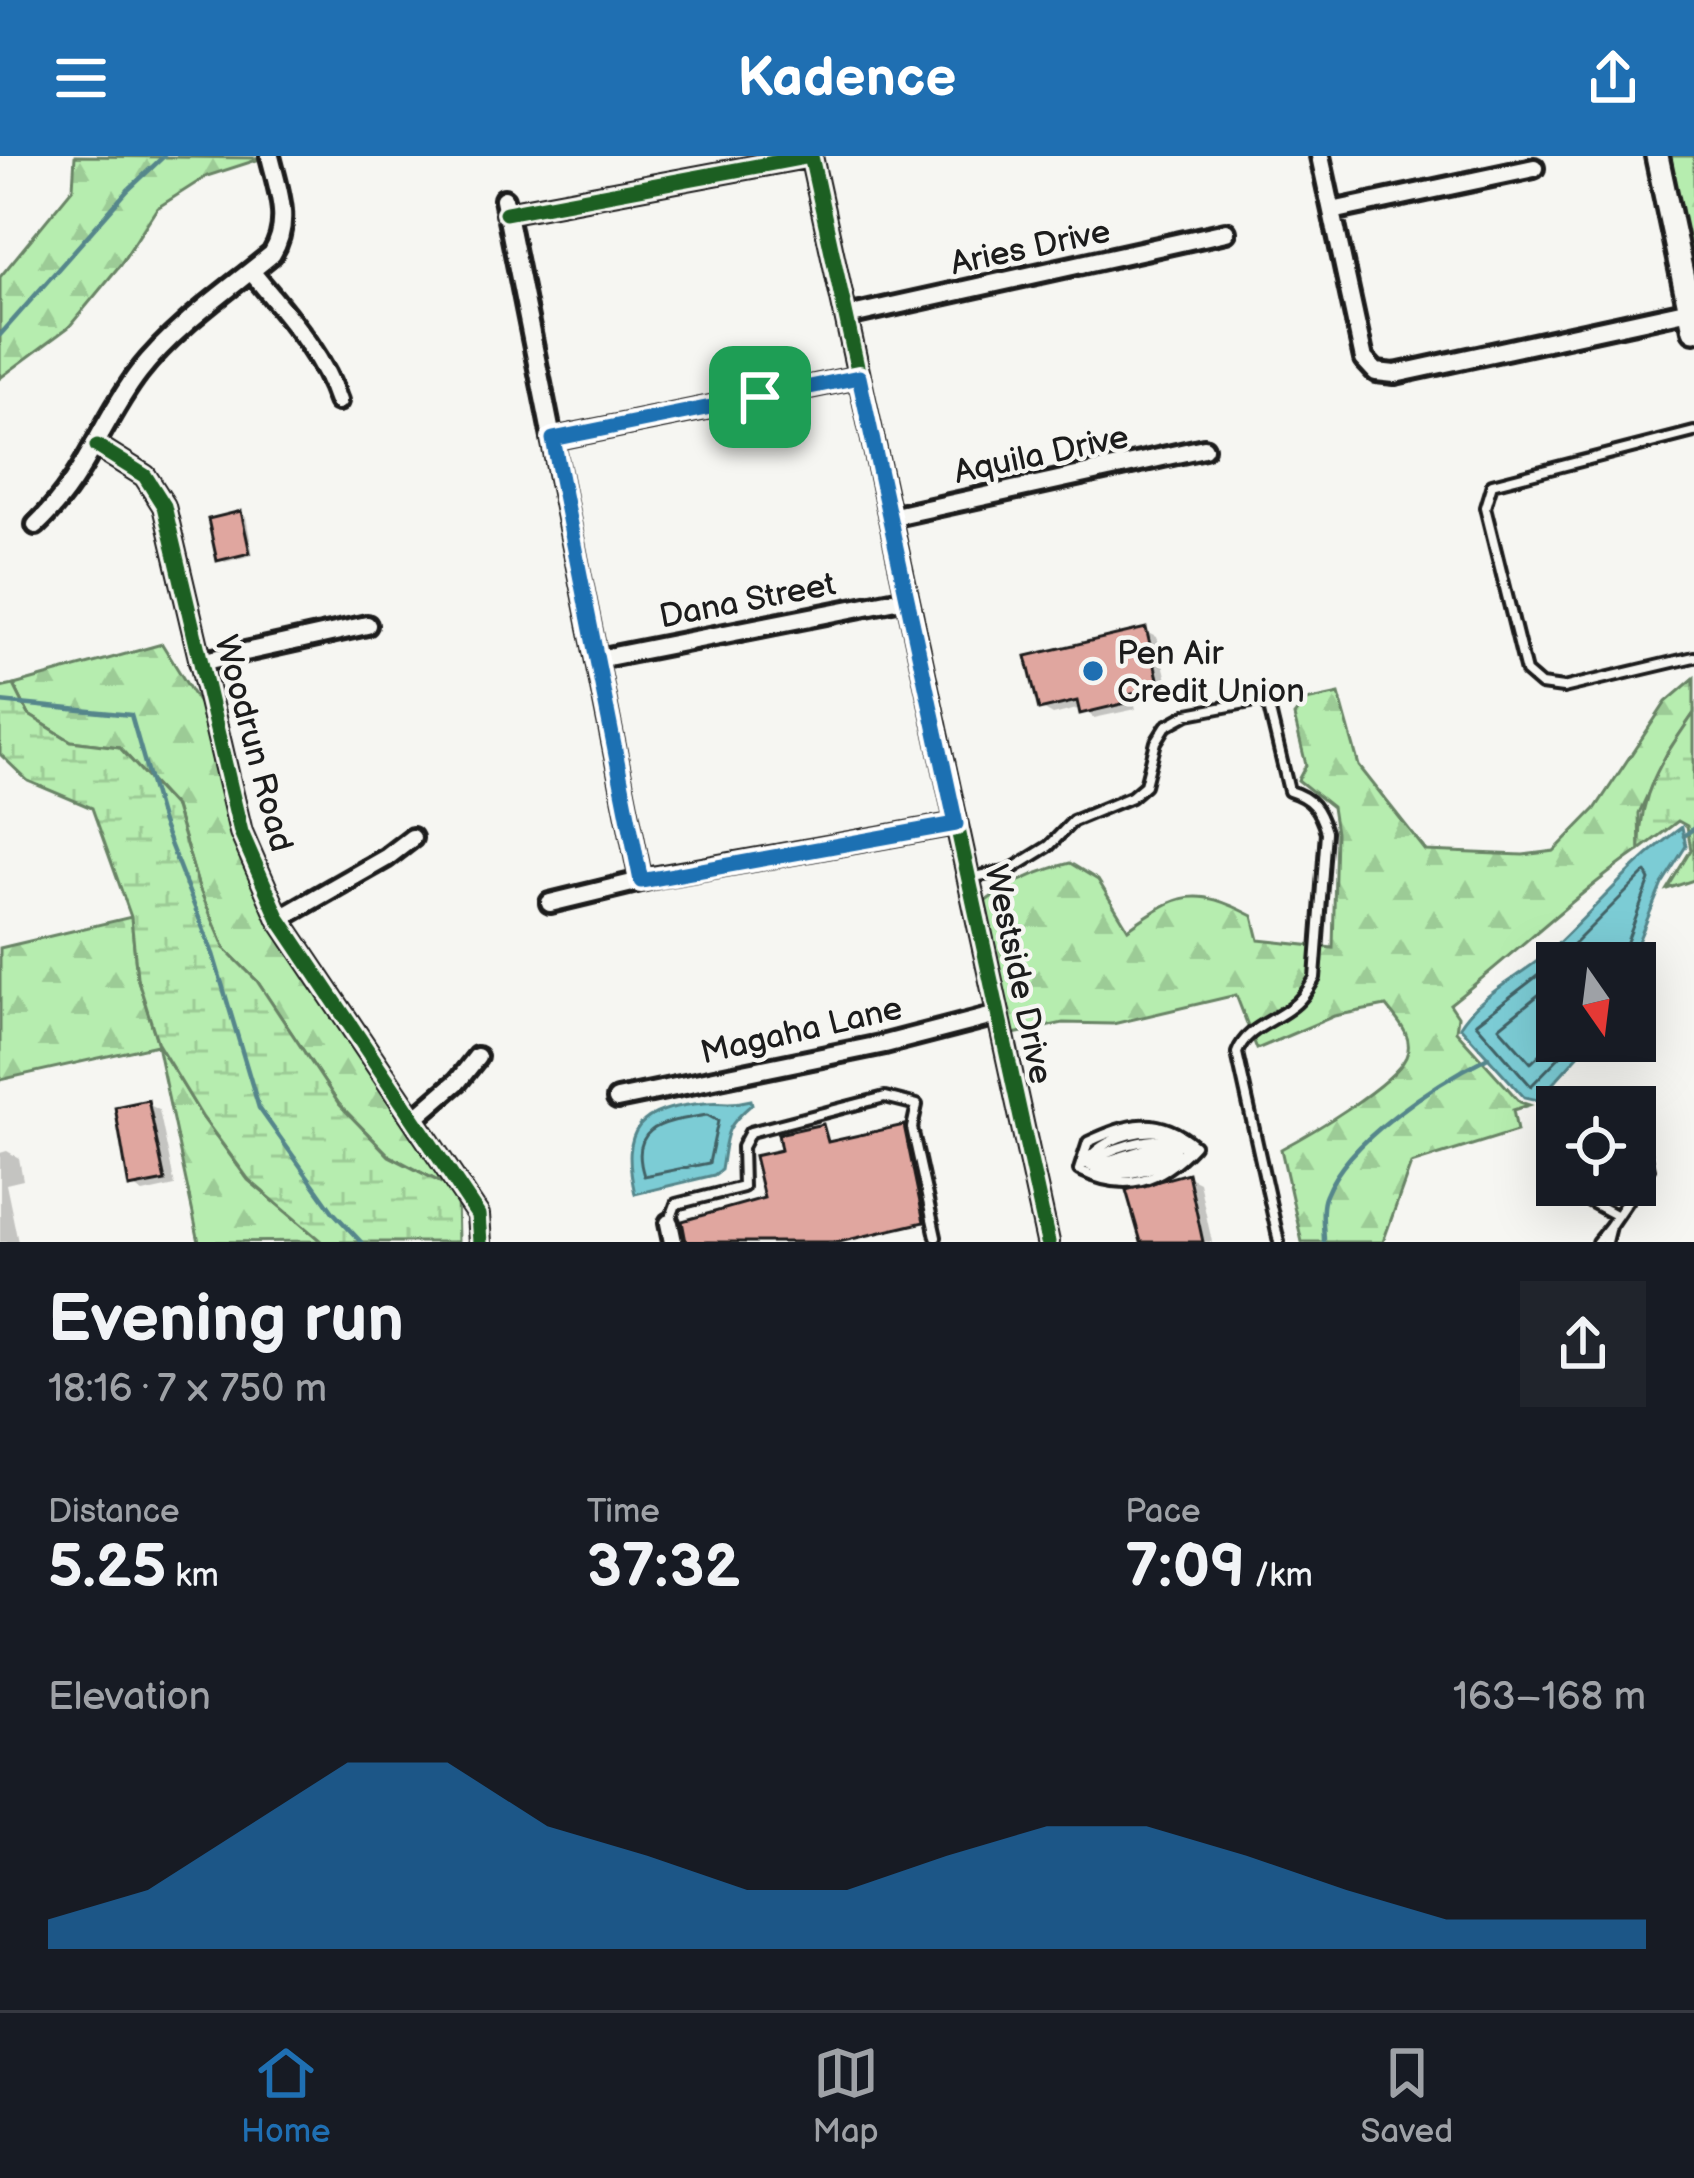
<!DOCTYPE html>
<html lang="en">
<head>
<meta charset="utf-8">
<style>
	:root { --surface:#171b24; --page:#20242c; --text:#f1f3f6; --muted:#9ea1a6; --line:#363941; --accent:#1f6fb2 }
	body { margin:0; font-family:"Balsamiq Sans",sans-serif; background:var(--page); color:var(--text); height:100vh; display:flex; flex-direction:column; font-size:45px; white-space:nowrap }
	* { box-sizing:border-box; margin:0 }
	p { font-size:39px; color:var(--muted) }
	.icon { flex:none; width:66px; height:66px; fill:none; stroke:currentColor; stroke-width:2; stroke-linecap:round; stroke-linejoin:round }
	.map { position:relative; height:1086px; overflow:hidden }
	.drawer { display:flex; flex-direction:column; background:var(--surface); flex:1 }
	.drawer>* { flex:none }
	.needle { width:78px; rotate:166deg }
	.buttons { position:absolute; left:1536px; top:786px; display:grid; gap:24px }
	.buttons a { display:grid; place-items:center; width:120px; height:120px; border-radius:0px; background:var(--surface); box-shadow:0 12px 48px #0002; font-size:60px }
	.pin { position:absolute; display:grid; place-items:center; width:102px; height:102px; color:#fff; margin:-51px; border-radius:24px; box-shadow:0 6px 18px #0006 }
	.round { display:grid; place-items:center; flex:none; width:126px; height:126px; border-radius:0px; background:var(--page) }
	.summary { display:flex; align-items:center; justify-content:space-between; height:204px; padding:0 48px }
	h1 { font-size:66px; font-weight:700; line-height:90px }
	.stats { display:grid; grid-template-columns:repeat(3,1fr); gap:18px; height:204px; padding:12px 48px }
	.stats div { display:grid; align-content:center }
	.stats b { font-size:60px; font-weight:700 }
	.stats small { font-size:33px; font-weight:400 }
	.stats p { font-size:33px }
	.chart { height:336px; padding:24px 48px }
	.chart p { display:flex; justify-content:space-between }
	.chart svg { width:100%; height:216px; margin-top:12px; fill:var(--accent); opacity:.7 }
	header { display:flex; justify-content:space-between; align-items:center; height:156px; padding:0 48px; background:var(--accent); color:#fff; font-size:54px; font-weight:700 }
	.tab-bar { display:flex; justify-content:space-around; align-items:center; height:168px; border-top:3px solid var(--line); background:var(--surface); font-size:33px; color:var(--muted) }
	.tab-bar a { display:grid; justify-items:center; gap:6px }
	.tab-bar .on { color:var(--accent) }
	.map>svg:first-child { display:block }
</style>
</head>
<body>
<header><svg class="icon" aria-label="menu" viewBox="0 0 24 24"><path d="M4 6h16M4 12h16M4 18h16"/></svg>Kadence<svg class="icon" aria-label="share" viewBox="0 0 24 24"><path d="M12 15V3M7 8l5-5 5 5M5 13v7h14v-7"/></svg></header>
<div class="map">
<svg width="1694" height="1086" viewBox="0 0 1694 1086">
	<defs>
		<pattern id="forest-firs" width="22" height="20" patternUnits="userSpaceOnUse" patternTransform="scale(3)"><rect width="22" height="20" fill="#b6edaf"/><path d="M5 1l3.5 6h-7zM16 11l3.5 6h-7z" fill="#9ccb96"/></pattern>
		<pattern id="wetland-marsh" width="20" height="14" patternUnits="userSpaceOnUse" patternTransform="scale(3)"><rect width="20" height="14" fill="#b6edaf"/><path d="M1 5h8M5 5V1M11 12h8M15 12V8" fill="none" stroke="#9ccb96"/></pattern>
	</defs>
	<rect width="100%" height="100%" fill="#f6f6f2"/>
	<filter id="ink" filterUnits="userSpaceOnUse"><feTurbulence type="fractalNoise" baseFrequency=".00833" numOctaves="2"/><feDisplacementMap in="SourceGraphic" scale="24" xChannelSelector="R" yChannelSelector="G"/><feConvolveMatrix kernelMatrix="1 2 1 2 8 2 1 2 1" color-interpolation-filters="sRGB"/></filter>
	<g filter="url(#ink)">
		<path fill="url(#forest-firs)" stroke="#698466" stroke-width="3" d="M75 0 263 2 207 20 157 52 120 109 69 171 0 222V121L73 32Z
			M1664 0H1694V141Z
			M162 488 203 554 234 678 453 1033 389 999 339 948 257 825 225 793 199 732 175 651 119 591 71 585 29 559 14 529Z
			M1694 522V557L1667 597 1639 657 1640 694C1575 739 1514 798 1450 848L1458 860 1456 875 1520 946 1529 949 1513 954 1517 975 1411 1008 1383 1086H1302L1281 993C1309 978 1393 929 1406 901 1415 881 1397 864 1386 850L1334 860 1257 893 1236 839 1113 868 1063 867 1009 879 983 747C1010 727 1037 715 1070 707L1098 724 1128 773C1180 736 1195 730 1253 760L1259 784 1333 792 1336 677 1332 651 1298 624 1306 609 1294 560 1306 545 1339 538 1359 610 1426 695 1523 699 1554 695 1595 653 1666 546Z
			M131 761 137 821 158 889 203 962 248 1024 321 1085 199 1086 157 889 0 924V792Z"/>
		<path fill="url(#wetland-marsh)" stroke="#698466" stroke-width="3" d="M14 529 29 559 71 585 119 591 175 652 199 732 225 793 257 825 339 948 389 1000 453 1033 457 1039 458 1086H322L249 1024 203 962 158 888 137 821 131 761 92 652 28 625 0 598V532Z
			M1694 557V724L1667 733 1691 694 1687 670 1678 665 1640 694C1638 637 1663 602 1694 557Z"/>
		<path fill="#7bccd5" stroke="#55868b" stroke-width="3" d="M1682 671 1686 690 1662 728 1629 807H1557V885H1591L1538 944 1524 941 1460 870C1480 837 1524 819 1552 793 1598 750 1630 709 1682 671Z
			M751 944 752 948C723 973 727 978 721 1014L714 1019 635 1038C620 972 638 953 705 947 725 945 728 950 751 944Z"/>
		<path fill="#0003" d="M241 358 246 361 253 399 225 406 220 403Z
			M1145 475 1157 481 1170 537 1134 545 1136 553 1094 562 1081 552 1053 559 1041 552Z
			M148 948 159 954 175 1030 143 1037 132 1030Z
			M823 971 829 989 906 973 925 1067 840 1086H688L761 1049 785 996Z
			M7 995 19 1002 23 1024 6 1028 18 1086H0V997Z
			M1187 1020 1199 1026 1212 1086H1143Z"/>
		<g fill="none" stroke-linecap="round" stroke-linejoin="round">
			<path stroke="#426266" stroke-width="3" d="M1557 824 1499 871 1531 907 1557 882
				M1575 885 1531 930 1476 867 1558 804 1646 716 1650 724 1619 807
				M707 959 718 965 709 1007 644 1020C627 967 668 966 707 959Z"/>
			<path stroke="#55868b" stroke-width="4.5" d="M0 179 128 34 164 0
				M0 546 131 559 162 667 213 798 259 952 333 1056 361 1086
				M1684 680 1694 672
				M1324 1086C1324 1072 1320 1052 1326 1039 1348 984 1436 927 1488 901"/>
		</g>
		<path fill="#e0a69f" stroke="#1c1c1c" stroke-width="3" d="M241 355 250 397 217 405 208 363Z
			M1146 472 1160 531 1124 540 1126 547 1080 558 1077 545 1039 554 1026 500Z
			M148 944 165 1025 129 1032 115 951Z
			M823 968 828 986 904 969 924 1066 839 1086H686L682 1065 764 1042 754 1000 781 994 778 978Z
			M1188 1017 1203 1086H1141L1126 1034Z"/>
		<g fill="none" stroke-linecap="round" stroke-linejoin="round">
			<defs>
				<path id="service" d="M1694 276 1492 328 1485 351 1526 516 1541 529 1563 532 1694 501
					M969 722 1010 714 1049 690 1073 665 1131 641 1145 629 1156 586 1166 570 1188 558 1267 543 1289 635C1312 642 1319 653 1326 676L1315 822C1308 834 1301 845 1289 853 1270 867 1245 874 1237 897L1279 1086
					M1084 1008C1104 980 1150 966 1182 983
					M1087 1008C1111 991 1146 981 1175 984
					M1101 1009 1175 994
					M1090 1010 1155 990 1192 989
					M1079 1014 1088 986C1129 967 1158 958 1194 989
					M1079 1014C1126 1037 1160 1026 1194 989
					M1097 1014 1120 1012 1170 1000
					M1094 1017C1126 1022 1156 1014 1182 997
					M1580 1040 1617 1060
					M669 1067 676 1048 743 1031 742 991 750 976 885 941 917 949 912 972 936 1081
					M1610 1070 1649 1013 1636 958
					M1597 1086 1610 1070 1606 1086"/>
				<path id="minor" d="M1320 0 1364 203 1376 216 1395 218 1690 154
					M504 43 641 725
					M1332 55 1534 12
					M506 57 811 0 1048 1086
					M251 115C283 155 322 196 338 245
					M847 160 1226 76
					M553 283 859 221
					M97 290 145 320 164 350 241 676 279 763 478 1059 480 1086
					M890 361 1204 292
					M36 369C87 321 99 268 139 216 175 170 227 135 272 98 292 66 278 34 270 0
					M598 503 907 442
					M200 506 367 469
					M550 747 657 721 956 668
					M279 763 386 702 412 682
					M617 943 885 888 997 859
					M415 962 458 925 477 901
					M669 1067 673 1086"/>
				<path id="tertiary" d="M1657 0 1694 174"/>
			</defs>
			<use href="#service" stroke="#1c1c1c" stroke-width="16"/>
			<use href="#minor" stroke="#1c1c1c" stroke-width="26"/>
			<use href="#tertiary" stroke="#1c1c1c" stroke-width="30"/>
			<use href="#service" stroke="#f6f6f2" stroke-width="8"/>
			<use href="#minor" stroke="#f6f6f2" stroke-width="16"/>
			<use href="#tertiary" stroke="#f6f6f2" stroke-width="21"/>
			<defs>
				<path id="cycleway" d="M506 57 811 0 1048 1086
					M97 290 145 320 164 350 241 676 279 763 478 1059 480 1086"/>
			</defs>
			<use href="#cycleway" stroke="#f6f6f2" stroke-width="22"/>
			<use href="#cycleway" stroke="#1b5e20" stroke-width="15"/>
		</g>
	</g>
	<g fill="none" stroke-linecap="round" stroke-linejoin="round" filter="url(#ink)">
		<defs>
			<path id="route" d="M859 221 956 668 641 725 553 283Z"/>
		</defs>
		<use href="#route" stroke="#fff" stroke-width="24"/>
		<use href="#route" stroke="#1f6fb2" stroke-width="15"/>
	</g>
	<circle fill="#1f6fb2" stroke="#f6f6f2" stroke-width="4.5" cx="1093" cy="515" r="12"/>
	<g text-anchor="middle" stroke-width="9" stroke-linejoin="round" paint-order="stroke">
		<g font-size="33" fill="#1c1c1c" stroke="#f6f6f2">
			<text transform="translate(1030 90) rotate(-12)" y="12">Aries Drive</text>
			<text transform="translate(1041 297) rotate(-12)" y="12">Aquila Drive</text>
			<text transform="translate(747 443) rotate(-11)" y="12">Dana Street</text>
			<text transform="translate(255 587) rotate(75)" y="12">Woodrun Road</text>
			<text transform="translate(1020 818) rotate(78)" y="12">Westside Drive</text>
			<text transform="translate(801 873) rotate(-13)" y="12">Magaha Lane</text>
		</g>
		<g font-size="33" fill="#1c1c1c" stroke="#f6f6f2" text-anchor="start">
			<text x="1117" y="508">Pen Air<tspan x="1117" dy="38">Credit Union</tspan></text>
		</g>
	</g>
</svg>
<div class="buttons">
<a><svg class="needle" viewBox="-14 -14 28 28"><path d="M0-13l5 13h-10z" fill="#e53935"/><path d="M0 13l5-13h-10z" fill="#9ea1a6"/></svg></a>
<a><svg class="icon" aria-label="locate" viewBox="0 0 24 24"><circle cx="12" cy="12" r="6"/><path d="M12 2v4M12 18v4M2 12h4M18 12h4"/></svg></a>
</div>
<div class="pin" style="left:760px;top:241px;background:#1e9e55"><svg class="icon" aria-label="arrive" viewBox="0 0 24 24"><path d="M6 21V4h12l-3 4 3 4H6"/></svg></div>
</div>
<section class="drawer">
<div class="summary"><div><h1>Evening run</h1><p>18:16 · 7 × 750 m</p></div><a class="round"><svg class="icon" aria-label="share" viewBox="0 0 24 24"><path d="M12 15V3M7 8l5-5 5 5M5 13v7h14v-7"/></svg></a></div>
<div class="stats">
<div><p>Distance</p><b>5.25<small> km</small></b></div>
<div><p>Time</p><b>37:32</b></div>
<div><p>Pace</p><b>7:09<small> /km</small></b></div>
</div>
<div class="chart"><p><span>Elevation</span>163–168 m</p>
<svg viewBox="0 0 160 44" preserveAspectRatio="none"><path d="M0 44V38L10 32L20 19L30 6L40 6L50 19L60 25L70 32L80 32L90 25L100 19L110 19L120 25L130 32L140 38L150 38L160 38V44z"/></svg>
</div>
</section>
<nav class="tab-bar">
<a class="on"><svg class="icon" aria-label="home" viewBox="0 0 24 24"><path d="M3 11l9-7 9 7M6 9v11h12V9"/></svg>Home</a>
<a><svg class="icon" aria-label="map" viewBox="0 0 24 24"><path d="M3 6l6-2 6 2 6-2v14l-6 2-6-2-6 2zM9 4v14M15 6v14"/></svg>Map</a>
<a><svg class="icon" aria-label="saved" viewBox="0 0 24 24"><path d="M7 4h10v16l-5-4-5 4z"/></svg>Saved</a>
</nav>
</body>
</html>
